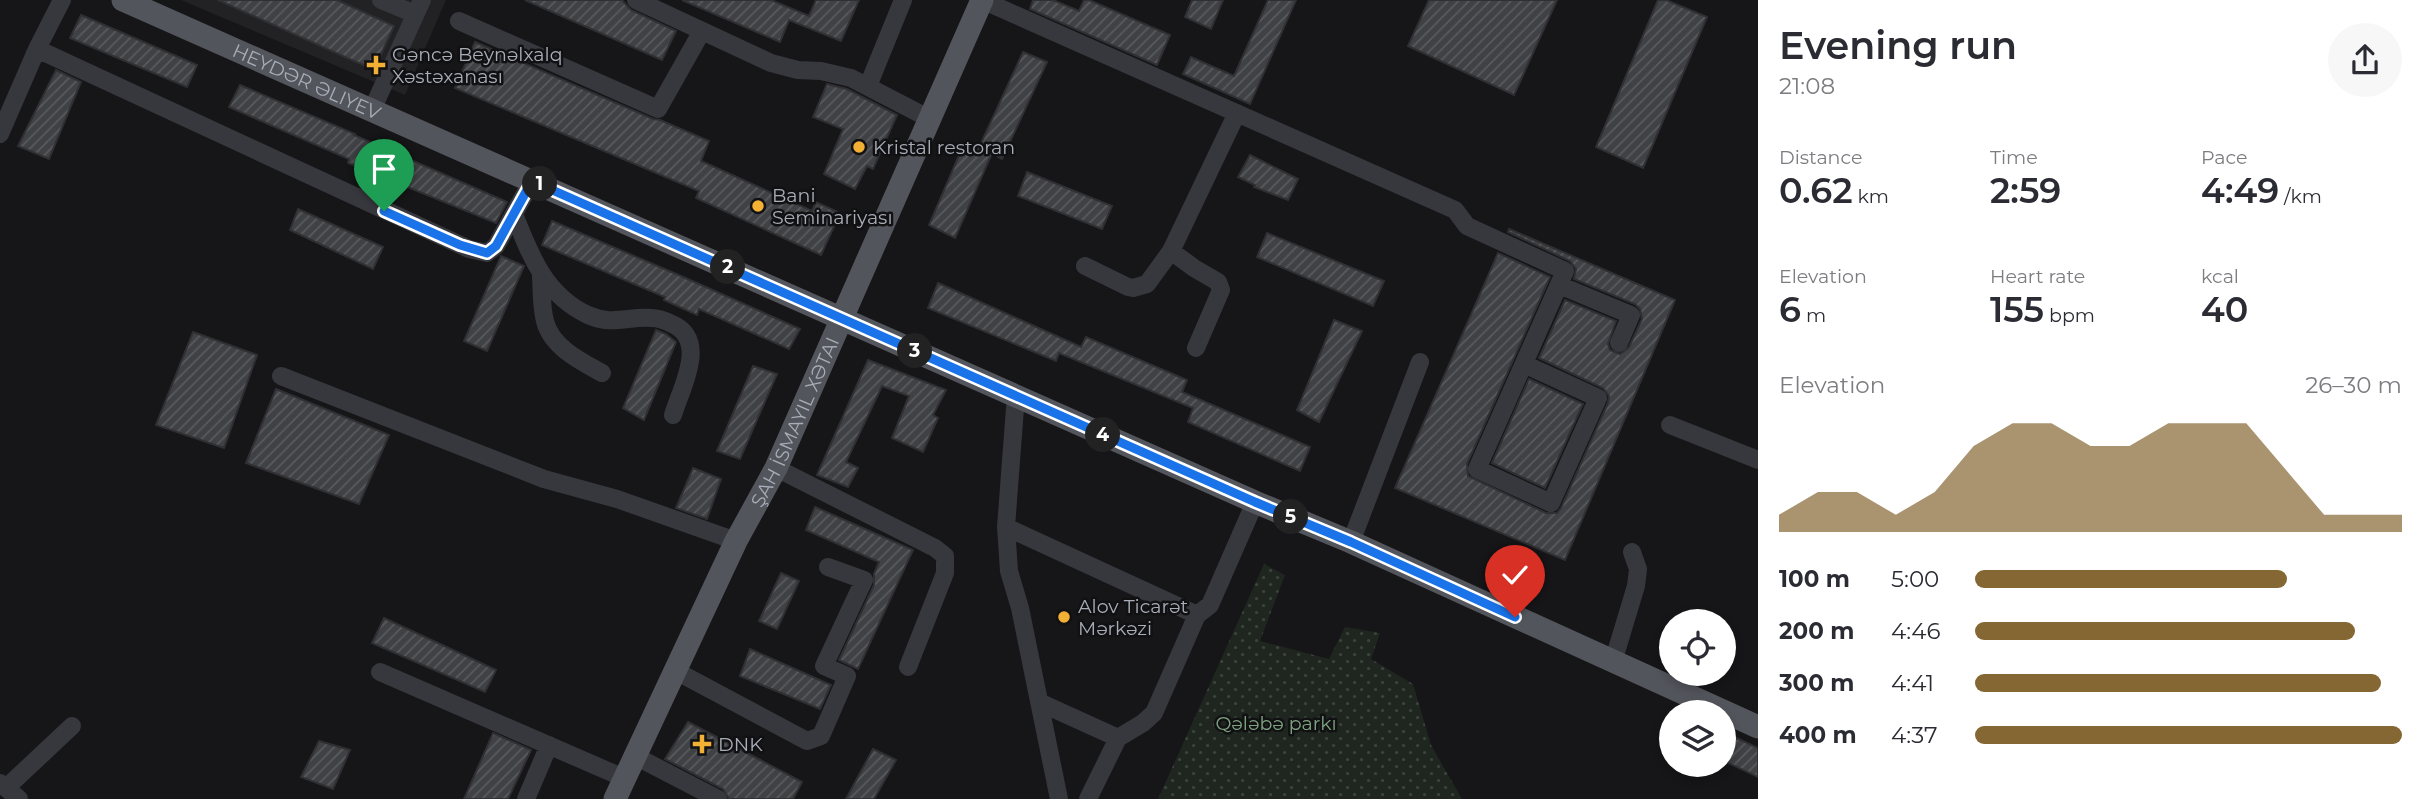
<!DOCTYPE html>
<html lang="en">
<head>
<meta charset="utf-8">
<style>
	:root { --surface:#fff; --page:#f7f7f7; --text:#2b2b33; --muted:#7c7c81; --accent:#856733 }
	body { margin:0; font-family:Montserrat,sans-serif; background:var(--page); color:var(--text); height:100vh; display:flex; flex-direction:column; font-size:26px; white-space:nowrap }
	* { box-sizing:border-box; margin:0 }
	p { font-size:23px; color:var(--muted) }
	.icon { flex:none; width:38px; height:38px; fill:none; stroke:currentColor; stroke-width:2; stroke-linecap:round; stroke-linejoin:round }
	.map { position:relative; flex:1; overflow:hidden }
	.details { display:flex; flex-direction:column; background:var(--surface); width:665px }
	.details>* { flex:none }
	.controls { position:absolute; left:1659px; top:609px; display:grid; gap:14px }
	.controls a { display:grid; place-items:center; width:77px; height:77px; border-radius:50%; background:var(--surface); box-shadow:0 4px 10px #0003; font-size:35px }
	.pin { position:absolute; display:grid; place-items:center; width:60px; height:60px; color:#fff; margin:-72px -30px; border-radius:50% 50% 50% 0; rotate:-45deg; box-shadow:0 0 7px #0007 }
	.pin .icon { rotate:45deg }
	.km { position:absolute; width:35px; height:35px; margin:-18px; border-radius:50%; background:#222; color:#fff; font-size:19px; line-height:35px; text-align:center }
	.round { display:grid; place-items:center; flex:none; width:74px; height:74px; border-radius:37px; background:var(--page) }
	.overview { display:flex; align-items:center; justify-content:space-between; height:119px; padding:0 21px }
	h1 { font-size:38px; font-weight:600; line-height:52px }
	.figures { display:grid; grid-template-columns:repeat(3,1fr); gap:10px; height:119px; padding:7px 21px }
	.figures div { display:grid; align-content:center }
	.figures b { font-size:35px; font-weight:600 }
	.figures small { font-size:19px; font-weight:400 }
	.figures p { font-size:19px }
	.chart { height:196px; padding:14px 21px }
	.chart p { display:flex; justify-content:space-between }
	.chart svg { width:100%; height:126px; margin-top:7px; fill:var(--accent); opacity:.7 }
	ul { padding:0 21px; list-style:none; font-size:23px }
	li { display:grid; grid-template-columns:112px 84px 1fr; align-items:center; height:52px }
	li i { height:18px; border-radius:9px; background:var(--accent) }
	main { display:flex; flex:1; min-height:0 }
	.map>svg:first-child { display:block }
</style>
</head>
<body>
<main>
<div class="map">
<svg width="1758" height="799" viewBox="0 0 1758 799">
	<defs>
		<pattern id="park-dots" width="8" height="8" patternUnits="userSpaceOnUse" patternTransform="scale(1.75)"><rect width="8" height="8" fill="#1e261f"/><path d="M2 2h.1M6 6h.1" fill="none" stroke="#3c433d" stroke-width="1.8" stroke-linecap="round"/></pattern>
		<pattern id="building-hatch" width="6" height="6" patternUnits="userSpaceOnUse" patternTransform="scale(1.75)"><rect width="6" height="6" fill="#404145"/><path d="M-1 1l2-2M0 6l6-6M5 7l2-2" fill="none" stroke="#595a5e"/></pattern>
	</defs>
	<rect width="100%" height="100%" fill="#161618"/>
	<path fill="#222225" d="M181 0H446L405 95Z"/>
	<path fill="url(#park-dots)" d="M1264 564 1285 575 1260 641 1329 659 1345 627 1380 633 1371 659 1413 684 1431 745 1462 799H1158Z"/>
	<path fill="url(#building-hatch)" stroke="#303034" stroke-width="2" d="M218 0H337L394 26 374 70Z
		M525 0H622L631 10 676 31 662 60Z
		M682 0H771L809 16 816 0H859L841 41 789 20 780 42Z
		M1033 0H1053L1079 11 1084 0H1089L1170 35 1157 65 1030 9Z
		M1192 0H1223L1211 29 1185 17Z
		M1268 0H1296L1250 104 1183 74 1191 57 1234 76Z
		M1429 0H1557L1514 95 1408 46Z
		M1658 0H1666L1707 17 1643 168 1596 147Z
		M81 15 197 65 187 87 70 38Z
		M475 42 653 119 660 120 709 141 701 161 812 211 816 202 840 213 821 255 696 198 699 191 455 88Z
		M1023 52 1047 62 1002 159 992 153 955 238 929 225 963 146 977 152Z
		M56 70 81 82 49 159 18 146Z
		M827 84 847 89 897 115 873 169 867 166 855 189 824 174 843 129 813 117Z
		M240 85 355 134 354 135 507 202 496 223 348 163 349 159 229 107Z
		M1250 155 1298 179 1288 200 1254 187 1255 185 1238 177Z
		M1027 172 1112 206 1102 229 1018 196Z
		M298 209 383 247 373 269 290 230Z
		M552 221 681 276 800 329 789 349 699 309 697 315 664 300 665 297 542 245Z
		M1509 229 1675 300 1565 560 1395 488 1498 253 1550 277 1467 464 1468 476 1546 513H1557L1561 508 1608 403 1609 396 1603 388 1539 358 1565 300 1616 321 1608 344 1610 350 1620 354 1629 347 1642 319 1640 309 1635 304 1574 279 1576 269 1570 261 1508 232Z
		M1267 233 1384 281 1373 306 1257 257Z
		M501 256 524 266 487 351 464 341Z
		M938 283 1081 347 1086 337 1187 380 1182 392 1310 447 1300 471 1188 422 1193 408 1059 353 1056 361 928 308Z
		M1334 320 1362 331 1319 422 1297 410Z
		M656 330 666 334 676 342 644 420 623 408Z
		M193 332 257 355 224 448 156 425Z
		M868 360 946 390 933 415 938 418 923 452 892 438 909 396 882 386 846 462 858 468 848 487 817 475Z
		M753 366 777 374 740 459 717 451Z
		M1529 379 1583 404 1545 488 1492 463Z
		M276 389 389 435 359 504 246 463Z
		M693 468 721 479 707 519 676 508Z
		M815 507 913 550 858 669 839 660 874 585V574L879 562 806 530Z
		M781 573 799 581 777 629 759 621Z
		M384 618 496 670 485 692 372 643Z
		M750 649 831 685 820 709 740 676Z
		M688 722 802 782 793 799H729L723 789 665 759Z
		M1724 732 1758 748V777L1724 761Z
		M493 733 531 750 508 799H464Z
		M319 741 350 750 333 789 301 777Z
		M873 749 896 760 874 799H846Z"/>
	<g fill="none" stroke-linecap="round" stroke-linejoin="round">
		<path stroke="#37383d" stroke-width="18" d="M381 0 415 14
			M636 0 771 63 798 70 821 71 851 78 930 119
			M982 0 1455 210 1467 226 1565 271 1477 469 1551 503 1598 398 1524 364
			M459 21 658 109 702 31
			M37 49 469 249 487 253 496 246 532 181
			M868 86 903 0
			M372 110 422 0
			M0 134 37 49 62 0
			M514 214C530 255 545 295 588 315 613 326 628 316 652 318 659 318 666 321 672 324 709 340 681 388 673 415
			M1171 251 1194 268 1218 282 1221 290 1196 348
			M1085 266 1128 287 1133 288 1147 284 1171 251 1237 113
			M541 276C542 290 541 307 545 321 551 347 582 362 602 373
			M1559 285 1631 315 1619 343
			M281 376 544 479 617 499 736 541
			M1016 395 1006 527 1009 571 1020 608 1059 799
			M1670 425 1758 460
			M776 468 935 548 945 556V573L908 667
			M1006 527 1197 615
			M1351 542 1420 362
			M1613 662 1636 586 1638 569 1632 552
			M674 670 807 741 821 736 847 676 824 666 864 580 828 567
			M380 672 624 778
			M1041 703 1118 738
			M635 756 718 799
			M0 783 19 799
			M6 788 72 726
			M526 799 549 745
			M1088 799 1118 738 1143 723 1154 713 1197 615 1210 605 1255 502"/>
		<g stroke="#53555c" stroke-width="23">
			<path id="s1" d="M123 0 1255 502 1351 542 1758 727"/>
			<path id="s2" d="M615 799 736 541 776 468 982 0"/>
		</g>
	</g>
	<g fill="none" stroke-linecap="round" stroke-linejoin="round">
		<defs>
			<path id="route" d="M384 211 460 245 487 253 496 246 532 181 1255 502 1351 542 1515 617"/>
		</defs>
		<use href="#route" stroke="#fff" stroke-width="14"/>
		<use href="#route" stroke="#1a73e8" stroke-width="9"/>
	</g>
	<g fill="#f2b134" stroke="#111113" stroke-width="2.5">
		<path d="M372.5 54.5h7v7h7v7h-7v7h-7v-7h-7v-7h7z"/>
		<circle cx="859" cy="147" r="7"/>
		<circle cx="758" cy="206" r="7"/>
		<circle cx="1064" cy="617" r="7"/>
		<path d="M698.5 733.5h7v7h7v7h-7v7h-7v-7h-7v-7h7z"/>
	</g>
	<g text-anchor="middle" stroke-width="5" stroke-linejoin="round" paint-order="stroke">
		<g font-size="19" fill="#a8adb8" stroke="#111113" text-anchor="start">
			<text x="392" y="61">Gəncə Beynəlxalq<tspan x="392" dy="22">Xəstəxanası</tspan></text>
			<text x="873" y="154">Kristal restoran</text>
			<text x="772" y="202">Bani<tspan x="772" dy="22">Seminariyası</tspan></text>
			<text x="1078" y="613">Alov Ticarət<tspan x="1078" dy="22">Mərkəzi</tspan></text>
			<text x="718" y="751">DNK</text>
		</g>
		<g font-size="19" fill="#a8adb8" stroke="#111113">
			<text dy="7" stroke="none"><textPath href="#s1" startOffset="201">HEYDƏR ƏLIYEV</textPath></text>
			<text dy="7" stroke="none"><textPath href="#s2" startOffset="418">ŞAH İSMAYIL XƏTAI</textPath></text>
		</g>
		<g font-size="19" fill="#7fa381" stroke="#111113">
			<text x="1276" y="730">Qələbə parkı</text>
		</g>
	</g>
</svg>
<div class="controls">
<a><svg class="icon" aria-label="locate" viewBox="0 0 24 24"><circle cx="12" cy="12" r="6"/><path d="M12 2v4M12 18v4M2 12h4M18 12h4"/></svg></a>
<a><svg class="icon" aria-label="layers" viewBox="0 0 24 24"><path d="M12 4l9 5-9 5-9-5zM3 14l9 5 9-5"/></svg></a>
</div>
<div class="pin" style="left:384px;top:211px;background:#1e9e55"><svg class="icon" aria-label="arrive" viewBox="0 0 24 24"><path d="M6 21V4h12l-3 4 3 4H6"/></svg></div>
<div class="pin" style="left:1515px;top:617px;background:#d93025"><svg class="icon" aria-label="check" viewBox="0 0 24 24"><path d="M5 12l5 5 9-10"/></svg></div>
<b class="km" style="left:540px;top:184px">1</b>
<b class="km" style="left:728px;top:267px">2</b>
<b class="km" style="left:915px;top:351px">3</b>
<b class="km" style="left:1103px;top:435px">4</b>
<b class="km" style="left:1291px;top:517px">5</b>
</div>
<section class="details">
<div class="overview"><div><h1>Evening run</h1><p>21:08</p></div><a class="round"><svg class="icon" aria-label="share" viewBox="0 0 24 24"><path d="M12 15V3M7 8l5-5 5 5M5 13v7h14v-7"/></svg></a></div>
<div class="figures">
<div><p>Distance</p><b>0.62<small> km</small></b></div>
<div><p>Time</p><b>2:59</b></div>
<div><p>Pace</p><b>4:49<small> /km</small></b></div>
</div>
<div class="figures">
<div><p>Elevation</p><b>6<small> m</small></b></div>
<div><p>Heart rate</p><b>155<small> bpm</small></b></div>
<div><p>kcal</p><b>40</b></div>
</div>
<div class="chart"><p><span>Elevation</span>26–30 m</p>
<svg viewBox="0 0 160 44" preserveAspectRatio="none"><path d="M0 44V38L10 30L20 30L30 38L40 30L50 14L60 6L70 6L80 14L90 14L100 6L110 6L120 6L130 22L140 38L150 38L160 38V44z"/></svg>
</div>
<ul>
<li><b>100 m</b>5:00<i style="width:73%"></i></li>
<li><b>200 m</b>4:46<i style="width:89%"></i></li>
<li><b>300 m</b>4:41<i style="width:95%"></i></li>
<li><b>400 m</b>4:37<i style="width:100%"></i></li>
</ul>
</section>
</main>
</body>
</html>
